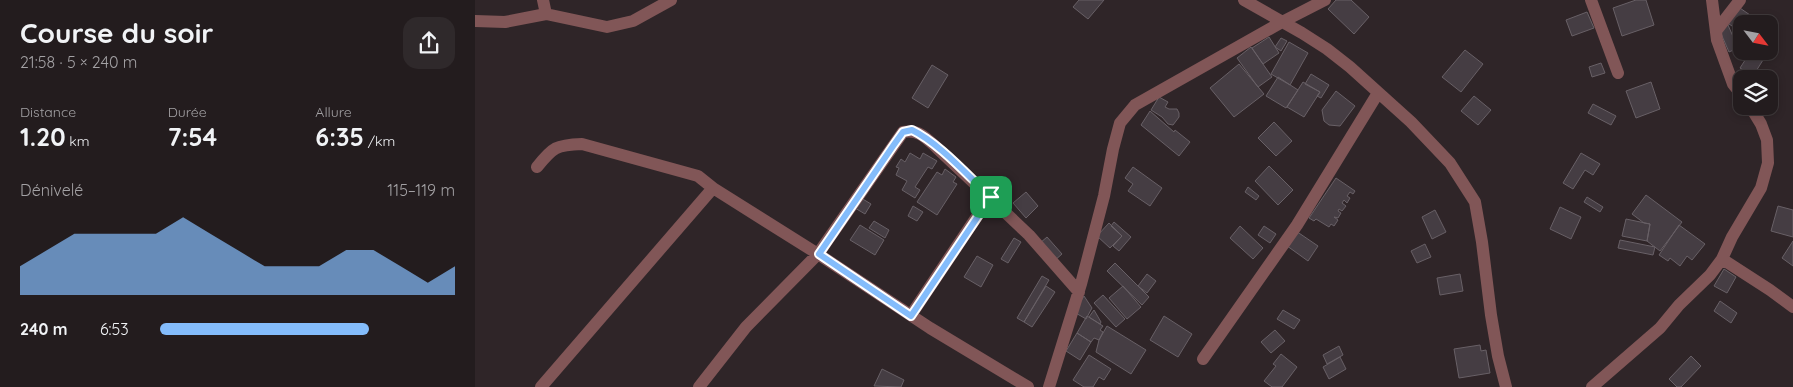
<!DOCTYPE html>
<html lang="fr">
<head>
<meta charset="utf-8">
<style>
	:root { --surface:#231c1e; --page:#2f292b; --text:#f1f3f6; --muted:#a3a1a4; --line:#403a3c; --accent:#84bcfb }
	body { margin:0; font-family:Quicksand,sans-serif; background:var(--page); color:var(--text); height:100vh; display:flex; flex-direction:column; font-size:19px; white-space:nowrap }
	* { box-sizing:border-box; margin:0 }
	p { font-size:16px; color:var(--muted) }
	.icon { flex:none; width:28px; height:28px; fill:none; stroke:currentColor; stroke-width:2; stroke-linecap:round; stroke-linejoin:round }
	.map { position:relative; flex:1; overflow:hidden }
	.drawer { display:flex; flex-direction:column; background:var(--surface); width:475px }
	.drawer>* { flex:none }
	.needle { width:32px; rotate:122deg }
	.buttons { position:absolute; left:1258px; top:15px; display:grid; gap:10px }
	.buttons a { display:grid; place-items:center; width:45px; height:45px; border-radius:10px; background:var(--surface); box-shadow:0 2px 8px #0003,0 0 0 1px var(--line); font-size:25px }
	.pin { position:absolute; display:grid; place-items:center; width:42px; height:42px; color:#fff; margin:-21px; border-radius:10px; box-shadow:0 2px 8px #0006 }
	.round { display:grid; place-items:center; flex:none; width:52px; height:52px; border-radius:15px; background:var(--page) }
	.headline { display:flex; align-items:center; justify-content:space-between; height:85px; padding:0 20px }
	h1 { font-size:28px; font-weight:700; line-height:38px }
	.metrics { display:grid; grid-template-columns:repeat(3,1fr); gap:8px; height:85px; padding:5px 20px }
	.metrics div { display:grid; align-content:center }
	.metrics b { font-size:25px; font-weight:700 }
	.metrics small { font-size:14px; font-weight:400 }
	.metrics p { font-size:14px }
	.chart { height:140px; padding:10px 20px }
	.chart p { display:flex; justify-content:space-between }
	.chart svg { width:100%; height:90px; margin-top:5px; fill:var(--accent); opacity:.7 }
	ul { padding:0 20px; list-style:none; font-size:16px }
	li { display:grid; grid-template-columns:80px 60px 1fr; align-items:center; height:38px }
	li i { height:12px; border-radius:6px; background:var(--accent) }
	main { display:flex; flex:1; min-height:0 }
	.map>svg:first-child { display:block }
</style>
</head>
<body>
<main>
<section class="drawer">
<div class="headline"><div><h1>Course du soir</h1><p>21:58 · 5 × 240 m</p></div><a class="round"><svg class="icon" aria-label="share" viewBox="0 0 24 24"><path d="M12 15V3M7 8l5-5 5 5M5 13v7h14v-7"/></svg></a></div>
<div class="metrics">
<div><p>Distance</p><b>1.20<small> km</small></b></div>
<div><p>Durée</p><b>7:54</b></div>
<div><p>Allure</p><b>6:35<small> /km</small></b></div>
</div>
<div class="chart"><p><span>Dénivelé</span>115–119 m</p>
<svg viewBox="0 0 160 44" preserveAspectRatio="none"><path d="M0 44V30L10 22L20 14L30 14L40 14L50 14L60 6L70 14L80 22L90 30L100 30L110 30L120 22L130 22L140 30L150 38L160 30V44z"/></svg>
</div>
<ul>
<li><b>240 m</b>6:53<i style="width:71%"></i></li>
</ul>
</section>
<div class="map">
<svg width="1318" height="387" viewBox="0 0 1318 387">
	<rect width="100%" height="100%" fill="#2f2528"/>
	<path fill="#453d43" stroke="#686066" d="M604 0H629L613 19 598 7Z
		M861 0H876L894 17 879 34 853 9Z
		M1161 0H1171L1179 25 1147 36 1138 8Z
		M1262 6 1288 24H1266V32L1251 22Z
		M1112 12 1119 28 1097 36 1091 20Z
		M1253 25 1263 48 1254 52 1244 29Z
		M794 37 804 53 788 64 777 48Z
		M806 38 812 41 806 51 800 47Z
		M814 42 833 53 815 85 796 74Z
		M776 47 797 77 783 87 762 58Z
		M990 50 1008 64 986 92 967 77Z
		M1276 51 1293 52 1278 76 1265 68Z
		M1126 63 1130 73 1117 77 1114 67Z
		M764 64 789 94 759 117 735 88Z
		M457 65 473 75 453 108 437 98Z
		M836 74 854 85 846 98 842 96 845 92 830 84Z
		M803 77 823 90 811 108 791 96Z
		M828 82 845 92 829 117 812 107Z
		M1176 82 1185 109 1161 118 1151 91Z
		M861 91 880 106 865 126 854 125 849 121 847 110Z
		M999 96 1016 110 1003 125 986 111Z
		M684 97 693 102 690 107 694 109H702L704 113V117L698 125 693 124 687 117 676 110Z
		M1118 104 1141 116 1136 125 1113 113Z
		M675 111 699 132 700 130 715 142 704 156 666 125Z
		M799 122 817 141 801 156 783 138Z
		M435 153 445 159 448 153 462 161 457 169 453 167 440 187 445 190 440 198 427 190 432 181 421 175 424 168 421 167 426 159 430 162Z
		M1106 153 1125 164 1118 175 1110 170 1098 189 1088 183Z
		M794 166 818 190 803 205 780 181Z
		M658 167 687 188 675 206 653 191 658 184 650 178Z
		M470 169 481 177 478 182 482 184 462 215 442 202 462 172 467 175Z
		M861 178 880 191 878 194 875 192 872 196 875 198 872 203 869 200 867 203 871 206 867 211 864 209 863 211 866 213 863 218 859 217 863 220 859 226 856 224 854 227 841 219 839 221 834 218Z
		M773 187 784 196 781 200 770 192Z
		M551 192 563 206 551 218 538 203Z
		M1171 195 1207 222 1185 251 1172 241 1175 224 1169 223 1157 214Z
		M1112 197 1128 207 1125 212 1109 202Z
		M386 198 396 204 390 214 380 208Z
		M438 206 448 212 442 221 433 216Z
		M1303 206 1318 210V237L1296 231Z
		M1085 207 1106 217 1096 239 1075 229Z
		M960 210 971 232 957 239 947 217Z
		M1151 219 1175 224 1172 241 1147 236Z
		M399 221 414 230 410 238 394 228Z
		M639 222 656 237 644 251 638 246 647 236 636 226Z
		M634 223 647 236 635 248 622 236Z
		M385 225 409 240 400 255 375 240Z
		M1204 225 1230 244 1217 260 1212 256 1205 266 1195 258 1193 261 1184 255Z
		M765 226 788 248 778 259 755 238Z
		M789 226 801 234 795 243 783 235Z
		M818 229 843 246 833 261 808 243Z
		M572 237 587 254 579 261 565 243Z
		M539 238 546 242 533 263 526 259Z
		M1145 240 1180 247 1178 255 1143 248Z
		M1318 241V266L1307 258Z
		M950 244 956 257 942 263 936 251Z
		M502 256 518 265 506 287 489 277Z
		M640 263 674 297 667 305 632 271Z
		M1249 269 1261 277 1252 293 1239 286Z
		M672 274 681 281 672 293 663 286Z
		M985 274 988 291 965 295 962 278Z
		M567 276 574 280 549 322 542 318Z
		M571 286 580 292 557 327 549 322Z
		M648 286 666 307 652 319 634 298Z
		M628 295 650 319 641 327 619 303Z
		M609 296 617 308 611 319 599 312Z
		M1245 301 1262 313 1256 323 1239 311Z
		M619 310 626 322 625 324 614 317Z
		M808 310 825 320 819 329 802 319Z
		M612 316 628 326 625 330 628 332 624 340 619 338 616 342 602 333Z
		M689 316 717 334 703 357 675 340Z
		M632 326 671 350 656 374 621 352 624 340Z
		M800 330 810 341 796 353 786 342Z
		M602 333 616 342 605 360 591 351Z
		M1005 345 1006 351 1011 350 1015 373 984 378 979 349Z
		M864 346 868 355 852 364 848 355Z
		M806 354 822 367 807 387H797L789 381 801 366 798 364Z
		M614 355 636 369 629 380 624 377 618 387H609L598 380Z
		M1216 356 1226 366 1206 387H1202L1194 379Z
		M865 357 871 369 854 379 848 367Z
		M407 369 429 380 426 387 399 386Z"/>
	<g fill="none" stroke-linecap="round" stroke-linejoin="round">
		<path stroke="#815657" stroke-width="12" d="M68 0 71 14
			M769 0 827 33 852 49 875 67 936 122 975 163 1000 202 1007 242 1016 315 1023 356 1031 387
			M1116 0 1143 73
			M1237 0 1242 40 1258 84 1266 94
			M0 21 30 22 71 14 132 27 158 21 196 0
			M1241 31 1265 0
			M62 167C78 147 81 145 107 144L223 176 238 188
			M1247 259 1295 290 1318 307
			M436 315 515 197
			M728 359 822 225 903 93
			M66 387 238 188 343 254 455 328 553 387
			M224 387 271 327 343 254 428 132C444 129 451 138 462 148L554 235 604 292
			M574 387 606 284 629 196 638 149 645 123 660 105 807 22 850 0
			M1117 387 1185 328 1204 305 1235 275 1247 259 1257 237 1286 188 1293 163 1292 140 1286 124 1275 106"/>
	</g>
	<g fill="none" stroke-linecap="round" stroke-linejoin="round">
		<defs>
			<path id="route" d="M437 130C464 143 493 176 516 197L436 316 344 254 418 146 428 132Z"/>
		</defs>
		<use href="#route" stroke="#fff" stroke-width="10"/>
		<use href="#route" stroke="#84bcfb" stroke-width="6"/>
	</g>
</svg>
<div class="buttons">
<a><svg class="needle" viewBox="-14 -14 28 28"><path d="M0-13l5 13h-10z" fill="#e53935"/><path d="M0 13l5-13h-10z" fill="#a3a1a4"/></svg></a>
<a><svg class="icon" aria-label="layers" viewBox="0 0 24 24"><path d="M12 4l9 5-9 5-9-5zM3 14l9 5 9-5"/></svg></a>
</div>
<div class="pin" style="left:516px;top:197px;background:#1e9e55"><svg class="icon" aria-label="arrive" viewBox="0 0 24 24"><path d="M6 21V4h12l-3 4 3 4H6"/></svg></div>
</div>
</main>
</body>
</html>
